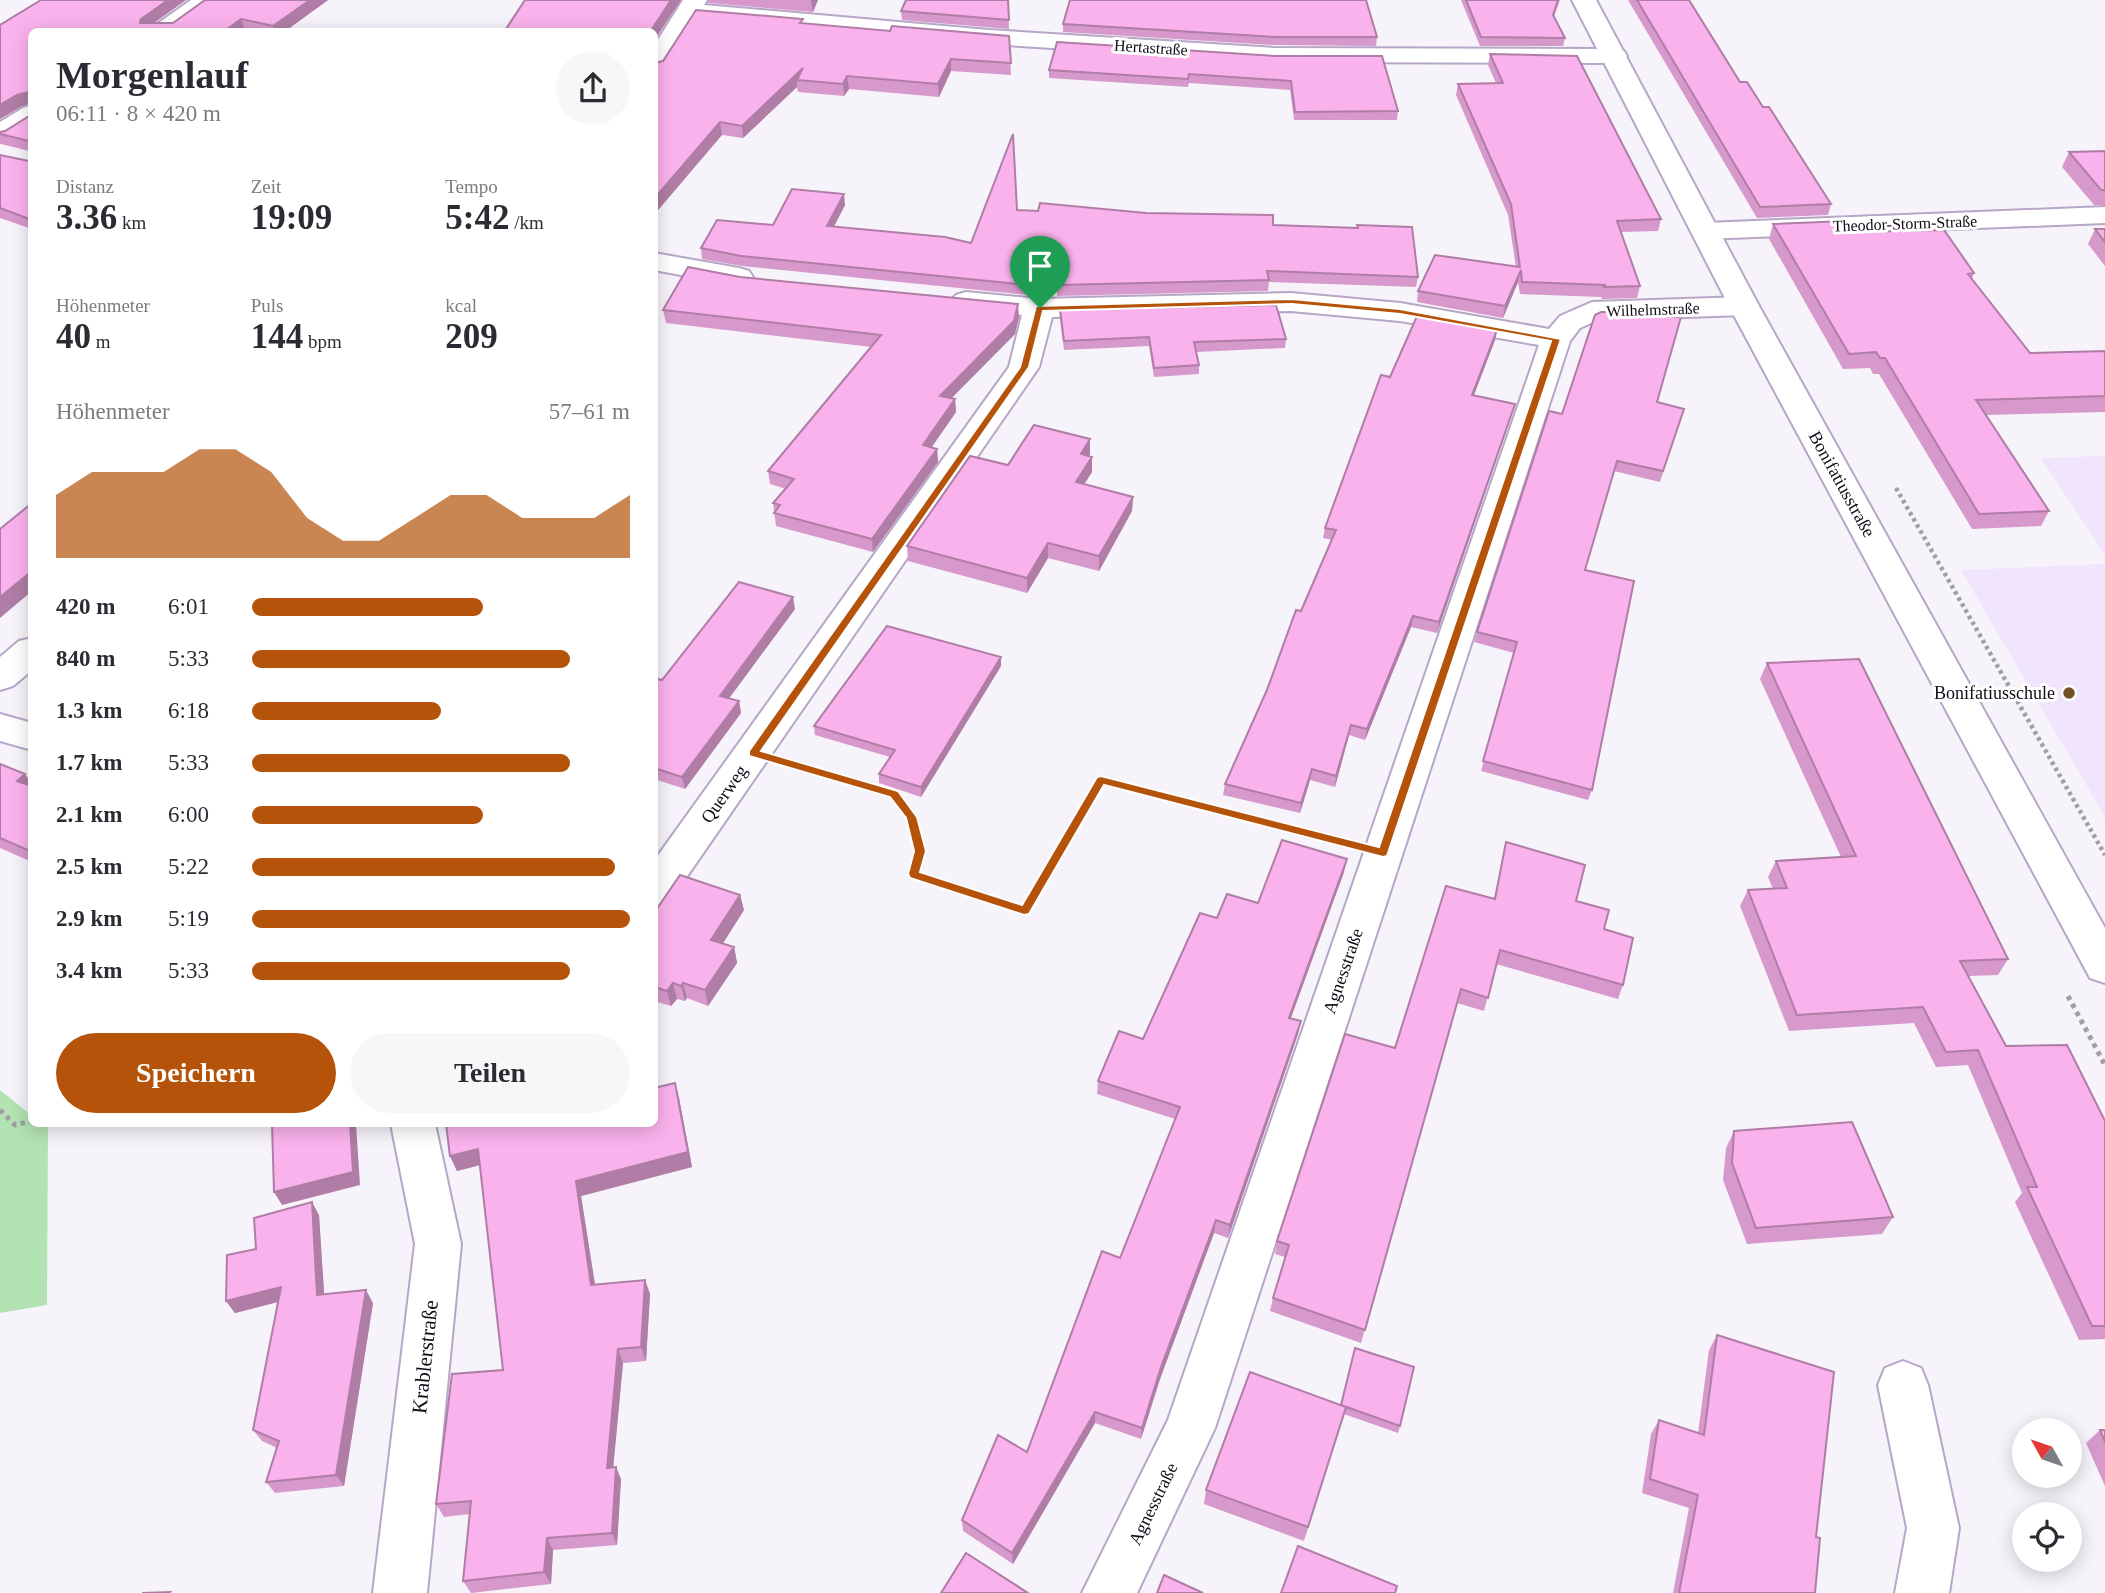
<!DOCTYPE html>
<html lang="de">
<head>
<meta charset="utf-8">
<style>
	:root { --surface:#fff; --page:#f7f7f7; --text:#2b2b33; --muted:#7c7c81; --accent:#b45309 }
	body { margin:0; font-family:"Times New Roman",serif; background:var(--page); color:var(--text); height:100vh; display:flex; flex-direction:column; font-size:26px; white-space:nowrap }
	* { box-sizing:border-box; margin:0 }
	p { font-size:23px; color:var(--muted) }
	.icon { flex:none; width:38px; height:38px; fill:none; stroke:currentColor; stroke-width:2; stroke-linecap:round; stroke-linejoin:round }
	.map { position:relative; flex:1; overflow:hidden }
	.panel { position:absolute; left:28px; top:28px; width:630px; height:1099px; display:flex; flex-direction:column; background:var(--surface); border-radius:10px; box-shadow:0 4px 18px #0003 }
	.panel>* { flex:none }
	.needle { width:46px; rotate:310deg }
	.buttons { position:absolute; left:2012px; top:1418px; display:grid; gap:14px }
	.buttons a { display:grid; place-items:center; width:70px; height:70px; border-radius:50%; background:var(--surface); box-shadow:0 4px 18px #0003; font-size:35px }
	.pin { position:absolute; display:grid; place-items:center; width:60px; height:60px; color:#fff; margin:-72px -30px; border-radius:50% 50% 50% 0; rotate:-45deg; box-shadow:0 0 7px #0007 }
	.pin .icon { rotate:45deg }
	.round { display:grid; place-items:center; flex:none; width:74px; height:74px; border-radius:37px; background:var(--page) }
	.overview { display:flex; align-items:center; justify-content:space-between; height:119px; padding:0 28px }
	h1 { font-size:38px; font-weight:700; line-height:52px }
	.figures { display:grid; grid-template-columns:repeat(3,1fr); gap:10px; height:119px; padding:7px 28px }
	.figures div { display:grid; align-content:center }
	.figures b { font-size:35px; font-weight:700 }
	.figures small { font-size:19px; font-weight:400 }
	.figures p { font-size:19px }
	.chart { height:196px; padding:14px 28px }
	.chart p { display:flex; justify-content:space-between }
	.chart svg { width:100%; height:126px; margin-top:7px; fill:var(--accent); opacity:.7 }
	.cta { display:flex; gap:14px; margin-top:auto; padding:14px 28px }
	.cta a { flex:1; height:80px; border-radius:42px; background:var(--accent); color:#fff; font-size:28px; font-weight:700; line-height:80px; text-align:center }
	.cta a+a { background:var(--page); color:var(--text) }
	ul { padding:0 28px; list-style:none; font-size:23px }
	li { display:grid; grid-template-columns:112px 84px 1fr; align-items:center; height:52px }
	li i { height:18px; border-radius:9px; background:var(--accent) }
	.map>svg:first-child { display:block }
</style>
</head>
<body>
<div class="map">
<svg width="2105" height="1593" viewBox="0 0 2105 1593">
	<rect width="100%" height="100%" fill="#f6f3fa"/>
	<path fill="#f1e5fe" d="M2105 456V555L2041 458Z
		M2105 564V817L1961 570Z"/>
	<path fill="#b3e3b3" d="M0 1090 31 1115 32 1124 48 1126 47 1305 0 1313Z"/>
	<g fill="none" stroke-linecap="round" stroke-linejoin="round">
		<defs>
			<path id="minor" d="M191 0H219L175 32H146Z
				M683 0H707L704 5 989 30 1274 48 1615 49 1624 51 1627 56 1624 61 1615 63 1274 62 989 44 696 19 663 72 654 74V46Z
				M32 105V125L9 140 0 142V122L23 108Z
				M2105 207V223L1705 239 1695 237 1691 231 1695 225 1705 223Z
				M654 253 739 268 749 271 753 277 749 283 739 286 654 270Z
				M966 292 1039 299 1291 293 1400 303 1549 329 1560 316 1592 302 1744 297 1754 300 1759 306 1754 312 1744 315 1598 320 1580 328 1570 341 1215 1428 1137 1593H1082L1168 1420 1539 345 1400 321 1291 311 1052 317 1039 367 668 904 654 909V861L1009 367 1022 315 956 307 951 301 956 295Z
				M32 638V670L13 686 0 690V657L19 641Z
				M0 714 32 723V750L0 741Z
				M391 1124H435L461 1244 427 1593H373L415 1244Z
				M1903 1361 1921 1368 1928 1385 1959 1528 1949 1593H1895L1907 1528 1878 1385 1885 1368Z"/>
			<path id="tertiary" d="M1572 0H1596L1759 306 2105 928V983L2090 978 1729 306Z"/>
		</defs>
		<use href="#minor" stroke="#b6a7c7" stroke-width="4"/>
		<use href="#tertiary" stroke="#b6a7c7" stroke-width="4"/>
		<path stroke="#a29ea6" stroke-width="4.5" stroke-dasharray="3.5 3.5" stroke-linecap="butt" d="M1896 488 2105 855
			M798 766 894 794 911 817 920 851 914 874 1024 911 1101 780 1339 842"/>
		<path stroke="#a29ea6" stroke-width="5" stroke-dasharray="4.5 4.5" stroke-linecap="butt" d="M2068 996 2105 1065
			M0 1110 15 1125 32 1121"/>
		<use href="#minor" fill="#fff" fill-rule="evenodd"/>
		<use href="#tertiary" fill="#fff" fill-rule="evenodd"/>
	</g>
	<path fill="#d799cb" d="M186 0 154 23H173L205 0H328L284 32H253L245 30 32 32V229L0 218V155L29 161V151L1 144 0 143V132L5 131 29 116V104L22 106 0 119V25Z
		M708 0H818L813 12 708 3Z
		M1008 0 1009 29 902 20 901 11Z
		M1461 0H1560L1554 17 1565 38 1563 46H1480Z
		M1628 0H1689L1740 82 1763 107 1831 204 1828 215 1757 218Z
		M803 23 890 31 1009 36 1011 75 951 71 939 97 849 89 844 96 798 92 797 87 743 138 722 135 654 63Z
		M1063 24 1377 37 1376 46 1274 45 1063 32Z
		M1490 54 1661 219 1658 231 1621 232 1640 286 1637 298 1601 299 1602 297 1520 294 1518 282 1503 318 1417 302 1418 291 1516 267 1508 215 1456 95 1458 84 1496 83 1488 65Z
		M1275 56 1398 111 1397 120H1294L1290 90 1189 83 1188 87 1049 78V70Z
		M2105 151V205H2094L2062 167 2069 152Z
		M845 205 834 227 971 243 1017 210 1273 225 1357 228V225L1418 277 1416 287 1269 282 1268 291 1057 296V291L1052 296H1039L742 266 702 259 701 248 773 225Z
		M1773 224 1853 232 1974 273 1972 279 2030 353 2105 351V412L1986 415 2049 511 2041 526 1972 529 1879 374H1873L1870 368 1843 369 1769 239Z
		M2095 229H2105V266L2088 244Z
		M740 277 1019 317 1015 334 951 398 955 399 956 412 932 447 937 449 938 462 873 552 776 526 773 503 786 489 770 484 768 471 872 347 666 323 663 310Z
		M1060 310 1286 339 1285 348 1196 352 1199 365V374L1154 377 1149 346 1064 350 1060 319Z
		M1497 330 1495 340 1474 395 1512 414 1437 633 1411 627 1365 740 1349 735 1335 787 1310 780 1300 813 1223 795 1225 784 1332 540 1323 538 1325 528 1390 377Z
		M1657 402 1684 409 1660 482 1614 471 1585 570 1592 790 1588 800 1481 771 1514 653 1474 642 1477 632 1562 414Z
		M1090 439V454L1089 456 1092 457V472L1084 484 1133 497 1132 511 1099 571 1048 558 1027 593 908 561 907 546 1008 465Z
		M795 609 729 698 739 701 741 713 685 789 654 779V678L662 680Z
		M1001 657V666L921 797 879 783V774L890 757 815 735 814 726Z
		M1767 663 2008 959 1998 975 1968 976 2006 1046 2105 1121V1339L2079 1340 2015 1202 2022 1193 1968 1065 1936 1067 1914 1023 1789 1031 1740 906 1748 890 1773 889 1768 877 1776 861 1841 857 1760 679Z
		M0 764 25 774 32 785V862L0 848Z
		M1506 842 1576 901 1604 929 1623 985 1618 999 1496 964 1484 1011 1457 1003 1361 1343 1270 1311 1273 1298 1285 1257 1275 1254 1277 1241 1395 1048 1494 899Z
		M1344 872 1291 1018 1298 1034 1228 1238 1214 1233 1160 1379 1141 1439 1095 1423 1013 1564 963 1531 962 1520 1027 1452 1120 1258 1175 1119 1097 1094 1098 1081 1143 1039 1217 918Z
		M740 895 744 910 722 944 734 947 737 963 708 1006 687 998 685 1001 677 999 671 1006 654 1001V913Z
		M679 1098 692 1167 581 1196 595 1284 645 1280 650 1294 646 1361 623 1363 613 1467 621 1479 617 1545 553 1550 551 1584 471 1593 463 1581 470 1514 444 1517 436 1504 503 1370 480 1165 457 1171 450 1156Z
		M1734 1131 1893 1217 1882 1234 1747 1244 1723 1180 1726 1148Z
		M319 1215 324 1294 373 1303 344 1486 275 1493 266 1482 277 1448 262 1441 253 1430 278 1302 235 1313 226 1301 256 1249Z
		M1717 1335 1816 1537 1815 1593H1673L1689 1508 1642 1493 1651 1434 1659 1420 1698 1433 1709 1350Z
		M1341 1405 1400 1426 1398 1433 1344 1414 1304 1541 1204 1504 1206 1490Z
		M2100 1430H2105V1486L2086 1443Z"/>
	<path fill="#af7da5" d="M168 0H186L144 30 140 23 141 19Z
		M310 0H328L284 32H275L273 26Z
		M671 0H681L654 41V32H650Z
		M811 0H818L813 12Z
		M241 19 245 30 242 32H223Z
		M951 59V71L939 97 938 84Z
		M803 68 797 80V87L743 138 742 126Z
		M847 76 849 89 844 96 843 84Z
		M29 92 32 103 22 106 0 119V105L17 95Z
		M720 122 722 135 654 215V199Z
		M844 194 845 205 828 237 827 226Z
		M1521 270 1518 282 1503 318 1505 306Z
		M1057 280V291L1052 296V285Z
		M1018 304 1019 317 1015 334 941 409 940 396Z
		M1497 330 1495 340 1470 405 1472 395Z
		M955 399 956 412 924 458 923 445Z
		M1515 404 1512 414 1437 633 1439 622Z
		M1090 439V454L1081 469V454Z
		M937 449 938 462 873 552 872 539Z
		M1092 457V472L1076 497V482Z
		M1133 497 1132 511 1099 571V556Z
		M1048 543V558L1027 593V578Z
		M32 571V591L0 618V597Z
		M793 597 795 609 722 708 720 696Z
		M1413 616 1411 627 1365 740 1367 729Z
		M1001 657V666L921 797V787Z
		M739 701 741 713 685 789 682 777Z
		M1351 725 1349 735 1335 787 1336 776Z
		M1312 769 1310 780 1300 813 1301 803Z
		M25 774 32 785V790L17 781Z
		M1347 859 1344 872 1286 1031 1289 1018Z
		M740 895 744 910 715 956 711 940Z
		M734 947 737 963 708 1006 705 990Z
		M673 983 677 999 671 1006 667 991Z
		M683 983 687 998 685 1001 681 986Z
		M1301 1021 1298 1034 1228 1238 1230 1225Z
		M675 1083 679 1098 692 1167 581 1196 597 1298 591 1285 576 1181Z
		M350 1124H356L360 1185 282 1205 274 1192Z
		M478 1149 484 1164 457 1171 450 1156Z
		M312 1202 319 1215 325 1307 317 1295Z
		M1216 1220 1214 1233 1160 1379 1141 1439 1142 1428 1161 1367Z
		M645 1280 650 1294 646 1361 641 1347Z
		M281 1287 289 1299 235 1313 226 1301Z
		M366 1290 373 1303 344 1486 336 1475Z
		M618 1349 623 1363 612 1481 607 1468Z
		M1095 1412V1423L1013 1564 1012 1553Z
		M616 1467 621 1479 617 1545 612 1533Z
		M547 1538 553 1550 551 1584 544 1572Z"/>
	<path fill="#fab2ec" stroke="#af7da5" stroke-width="2" d="M41 0H168L141 19 140 23H173L205 0H310L273 26 241 19 223 32H32V220L0 208V155L29 161V141L0 134V132L5 131 29 116V92L17 95 0 105V25Z
		M525 0H671L650 32H504Z
		M906 0H1008L1009 20 901 11Z
		M1070 0H1366L1377 37H1275L1063 24Z
		M1466 0H1558L1553 15 1565 38 1481 37Z
		M1637 0H1689L1740 82H1747L1763 107H1769L1831 204 1760 207Z
		M696 10 803 19 800 23 890 31 892 26 1009 36 1011 63 951 59 938 84 847 76 843 84 797 80 803 68 742 126 720 122 654 199V63L663 61Z
		M1057 42 1275 56H1382L1398 111 1295 112 1291 81 1189 74 1188 79 1049 70Z
		M1490 54 1577 56 1661 219 1617 221 1640 286 1604 287 1605 285 1522 282 1521 270 1505 306 1418 291 1435 255 1520 267 1511 204 1458 84 1503 83Z
		M1013 134 1017 210 1038 211 1040 203 1146 213 1273 215V225L1358 228 1357 225 1412 227 1418 277 1267 271 1269 280 1057 285V280L1052 285 1039 286 741 256 701 248 717 220 773 225 792 189 844 194 827 226 945 237 971 243Z
		M2105 151V190H2101L2069 152Z
		M1846 221 1853 232 1944 230 1974 273 1968 274 2030 353 2105 351V396L1976 400 2049 511 1979 514 1885 358H1880L1876 352 1849 354 1773 224Z
		M2095 229H2105V242Z
		M688 267 740 277 1018 304 1014 321 940 396 955 399 923 445 937 449 872 539 774 513 780 505 773 503 794 479 768 471 881 335 663 310Z
		M1276 305 1286 339 1194 342 1199 365 1154 368 1149 337 1064 341 1060 310Z
		M1648 311 1649 315 1681 317 1657 402 1684 409 1663 471 1617 461 1585 570 1634 581 1592 790 1483 761 1517 642 1477 632 1549 411 1562 414 1595 315 1601 312Z
		M1417 316 1497 330 1472 395 1515 404 1439 622 1413 616 1367 729 1351 725 1336 776 1312 769 1301 803 1225 784 1267 690 1296 610 1301 611 1336 530 1325 528 1381 375 1390 377Z
		M1034 425 1090 439 1081 454 1092 457 1076 482 1133 497 1099 556 1048 543 1027 578 907 546 970 456 1008 465Z
		M32 503V571L0 597V529Z
		M739 582 793 597 720 696 739 701 682 777 654 768V678L662 680Z
		M887 626 1001 657 921 787 879 774 895 750 814 726Z
		M1859 659 2008 959 1960 961 2006 1046 2067 1045 2105 1121V1326H2092L2027 1187H2037L1978 1050 1946 1052 1923 1007 1797 1015 1748 890 1787 888 1776 861 1856 856 1767 663Z
		M0 764 25 774 17 781 32 786V852L0 838Z
		M1282 840 1347 859 1289 1018 1301 1021 1230 1225 1216 1220 1161 1367 1142 1428 1095 1412 1012 1553 962 1520 998 1435 1027 1452 1102 1251 1120 1258 1180 1107 1098 1081 1119 1031 1143 1039 1200 913 1217 918 1227 894 1258 903Z
		M1506 842 1585 865 1576 901 1609 910 1604 929 1633 938 1623 985 1500 950 1488 998 1461 989 1365 1330 1273 1298 1289 1245 1277 1241 1345 1034 1395 1048 1446 886 1495 899Z
		M680 875 740 895 711 940 734 947 705 990 683 983 681 986 673 983 667 991 654 987V913Z
		M675 1083 688 1152 576 1181 591 1285 645 1280 641 1347 618 1349 607 1468 616 1467 612 1533 547 1538 544 1572 463 1581 471 1501 436 1504 452 1374 503 1370 478 1149 450 1156 446 1124H654V1088Z
		M1852 1122 1893 1217 1756 1228 1732 1163 1734 1131Z
		M272 1124H350L353 1172 274 1192Z
		M312 1202 317 1295 366 1290 336 1475 266 1482 279 1441 253 1430 281 1287 226 1301 227 1255 256 1249 254 1218Z
		M1717 1335 1834 1372 1816 1537 1820 1538 1815 1593H1679L1698 1495 1650 1479 1659 1420 1704 1435Z
		M1355 1348 1414 1367 1400 1426 1341 1405Z
		M1250 1372 1346 1407 1308 1527 1206 1490Z
		M2100 1430H2105V1442Z
		M1298 1546 1397 1586 1395 1593H1281Z
		M966 1553 1028 1593H941Z
		M1164 1575 1203 1593H1157Z
		M170 1592 169 1593H142Z"/>
	<path fill="#b45309" stroke="#fff" stroke-width="2" fill-rule="evenodd" d="M1292 299 1400 309 1561 339 1387 856 1383 857 1104 785 1029 914 1024 915 910 878 908 874 914 851 906 818 890 797 749 756V751L1020 367 1036 306ZM1292 304 1400 314 1551 341 1379 847 1101 776 1097 777 1022 905 920 872 926 851 917 817 898 791 761 751 1029 367 1043 311Z"/>
	<circle fill="#735129" stroke="#fff" stroke-width="2.5" cx="2069" cy="693" r="7"/>
	<g text-anchor="middle" stroke-width="6" stroke-linejoin="round" paint-order="stroke">
		<g font-size="16" fill="#100b16" stroke="#fff">
			<text transform="translate(1151 47) rotate(4)" y="6">Hertastraße</text>
			<text transform="translate(1905 223) rotate(-2)" y="6">Theodor-Storm-Straße</text>
			<text transform="translate(1653 309) rotate(-2)" y="6">Wilhelmstraße</text>
		</g>
		<g font-size="18" fill="#100b16" stroke="#fff">
			<text transform="translate(1842 484) rotate(61)" y="6">Bonifatiusstraße</text>
			<text transform="translate(724 794) rotate(-55)" y="6">Querweg</text>
			<text transform="translate(1343 971) rotate(-71)" y="6">Agnesstraße</text>
			<text transform="translate(1153 1504) rotate(-64)" y="6">Agnesstraße</text>
		</g>
		<g font-size="18" fill="#100b16" stroke="#fff" text-anchor="end">
			<text x="2055" y="699">Bonifatiusschule</text>
		</g>
		<g font-size="21" fill="#100b16" stroke="#fff">
			<text transform="translate(425 1357) rotate(-84)" y="7">Krablerstraße</text>
		</g>
	</g>
</svg>
<div class="buttons">
<a><svg class="needle" viewBox="-14 -14 28 28"><path d="M0-13l5 13h-10z" fill="#e53935"/><path d="M0 13l5-13h-10z" fill="#7c7c81"/></svg></a>
<a><svg class="icon" aria-label="locate" viewBox="0 0 24 24"><circle cx="12" cy="12" r="6"/><path d="M12 2v4M12 18v4M2 12h4M18 12h4"/></svg></a>
</div>
<div class="pin" style="left:1040px;top:308px;background:#1e9e55"><svg class="icon" aria-label="arrive" viewBox="0 0 24 24"><path d="M6 21V4h12l-3 4 3 4H6"/></svg></div>
<section class="panel">
<div class="overview"><div><h1>Morgenlauf</h1><p>06:11 · 8 × 420 m</p></div><a class="round"><svg class="icon" aria-label="share" viewBox="0 0 24 24"><path d="M12 15V3M7 8l5-5 5 5M5 13v7h14v-7"/></svg></a></div>
<div class="figures">
<div><p>Distanz</p><b>3.36<small> km</small></b></div>
<div><p>Zeit</p><b>19:09</b></div>
<div><p>Tempo</p><b>5:42<small> /km</small></b></div>
</div>
<div class="figures">
<div><p>Höhenmeter</p><b>40<small> m</small></b></div>
<div><p>Puls</p><b>144<small> bpm</small></b></div>
<div><p>kcal</p><b>209</b></div>
</div>
<div class="chart"><p><span>Höhenmeter</span>57–61 m</p>
<svg viewBox="0 0 160 44" preserveAspectRatio="none"><path d="M0 44V22L10 14L20 14L30 14L40 6L50 6L60 14L70 30L80 38L90 38L100 30L110 22L120 22L130 30L140 30L150 30L160 22V44z"/></svg>
</div>
<ul>
<li><b>420 m</b>6:01<i style="width:61%"></i></li>
<li><b>840 m</b>5:33<i style="width:84%"></i></li>
<li><b>1.3 km</b>6:18<i style="width:50%"></i></li>
<li><b>1.7 km</b>5:33<i style="width:84%"></i></li>
<li><b>2.1 km</b>6:00<i style="width:61%"></i></li>
<li><b>2.5 km</b>5:22<i style="width:96%"></i></li>
<li><b>2.9 km</b>5:19<i style="width:100%"></i></li>
<li><b>3.4 km</b>5:33<i style="width:84%"></i></li>
</ul>
<div class="cta"><a>Speichern</a><a>Teilen</a></div>
</section>
</div>
</body>
</html>
